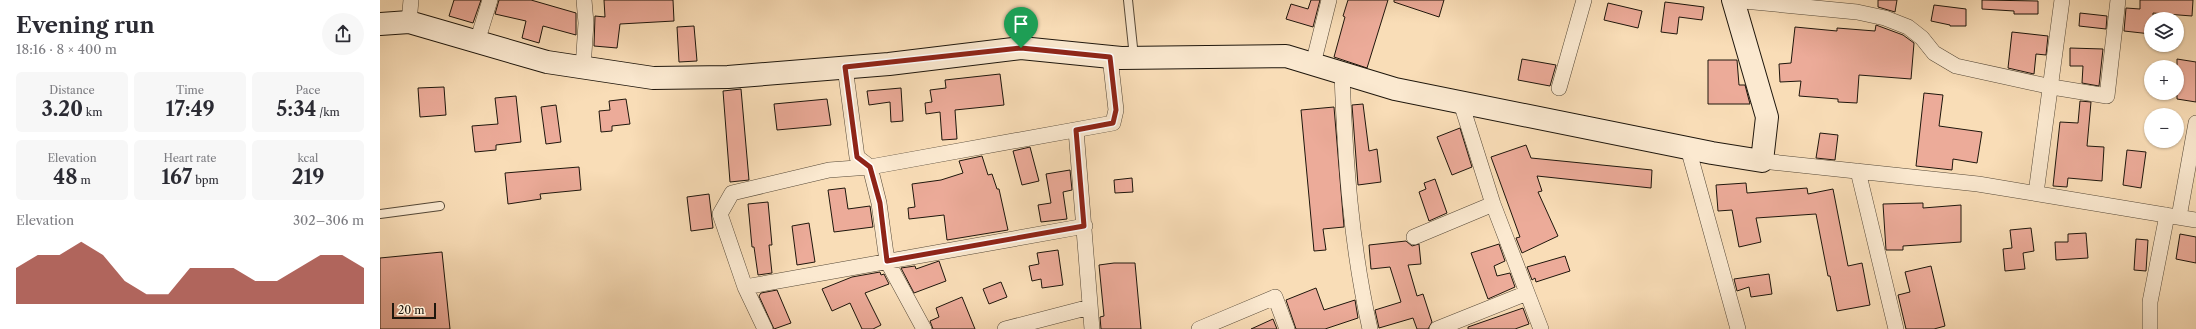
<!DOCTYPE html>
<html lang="en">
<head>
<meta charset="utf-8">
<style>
	:root { --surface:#fff; --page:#f7f7f7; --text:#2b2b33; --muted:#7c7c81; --accent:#8f2418 }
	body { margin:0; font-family:"Libre Caslon Text",serif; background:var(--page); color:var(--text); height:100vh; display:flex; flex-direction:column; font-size:15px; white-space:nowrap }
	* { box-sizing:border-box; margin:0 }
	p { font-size:13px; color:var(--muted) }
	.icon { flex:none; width:22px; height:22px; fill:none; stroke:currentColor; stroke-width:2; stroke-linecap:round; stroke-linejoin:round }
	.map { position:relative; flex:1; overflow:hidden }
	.details { display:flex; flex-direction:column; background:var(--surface); width:380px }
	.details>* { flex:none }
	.tools { position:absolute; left:1764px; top:12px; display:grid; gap:8px }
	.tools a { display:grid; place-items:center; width:40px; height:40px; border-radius:50%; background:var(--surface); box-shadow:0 1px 3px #0004; font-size:20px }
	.scale { position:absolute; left:12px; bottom:10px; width:44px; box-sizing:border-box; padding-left:4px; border:2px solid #1e160c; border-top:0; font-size:11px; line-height:14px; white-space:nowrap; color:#1e160c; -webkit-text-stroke:3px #fbe9d0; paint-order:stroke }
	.pin { position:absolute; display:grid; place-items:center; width:34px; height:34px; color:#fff; margin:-41px -17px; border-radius:50% 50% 50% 0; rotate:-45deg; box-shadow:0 0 4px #0007 }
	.pin .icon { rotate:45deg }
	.round { display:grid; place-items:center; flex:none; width:42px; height:42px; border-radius:21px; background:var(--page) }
	.headline { display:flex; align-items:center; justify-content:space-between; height:68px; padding:0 16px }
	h1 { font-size:22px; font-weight:700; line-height:30px }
	.stats { display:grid; grid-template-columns:repeat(3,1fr); gap:6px; height:68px; padding:4px 16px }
	.stats div { display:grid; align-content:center; border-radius:6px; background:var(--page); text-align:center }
	.stats b { font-size:20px; font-weight:700 }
	.stats small { font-size:11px; font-weight:400 }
	.stats p { font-size:11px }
	.chart { height:112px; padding:8px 16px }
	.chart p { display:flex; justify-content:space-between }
	.chart svg { width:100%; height:72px; margin-top:4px; fill:var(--accent); opacity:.7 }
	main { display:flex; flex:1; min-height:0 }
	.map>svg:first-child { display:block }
</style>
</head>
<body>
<main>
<section class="details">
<div class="headline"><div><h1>Evening run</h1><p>18:16 · 8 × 400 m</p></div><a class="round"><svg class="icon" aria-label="share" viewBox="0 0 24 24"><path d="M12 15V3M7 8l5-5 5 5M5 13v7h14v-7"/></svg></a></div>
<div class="stats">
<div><p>Distance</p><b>3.20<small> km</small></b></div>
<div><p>Time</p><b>17:49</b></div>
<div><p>Pace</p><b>5:34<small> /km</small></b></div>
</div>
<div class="stats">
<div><p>Elevation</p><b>48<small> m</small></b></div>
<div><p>Heart rate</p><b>167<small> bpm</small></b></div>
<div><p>kcal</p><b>219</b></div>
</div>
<div class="chart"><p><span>Elevation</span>302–306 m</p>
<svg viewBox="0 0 160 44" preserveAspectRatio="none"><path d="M0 44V22L10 14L20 14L30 6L40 14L50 30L60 38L70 38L80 22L90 22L100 22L110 30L120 30L130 22L140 14L150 14L160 22V44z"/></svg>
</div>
</section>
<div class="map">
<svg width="1816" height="329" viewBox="0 0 1816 329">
	<rect width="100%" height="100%" fill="#f9ddb7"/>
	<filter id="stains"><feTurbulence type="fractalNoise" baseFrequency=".005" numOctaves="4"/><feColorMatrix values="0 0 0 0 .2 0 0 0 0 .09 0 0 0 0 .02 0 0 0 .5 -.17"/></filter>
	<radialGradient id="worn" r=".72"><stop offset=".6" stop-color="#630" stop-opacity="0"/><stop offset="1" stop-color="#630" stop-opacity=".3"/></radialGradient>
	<path fill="#ecab99" stroke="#1e160c" d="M74 0H101L93 23 69 16Z
		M119 0H151L196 13V35L163 26 159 43 142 38 146 21 115 14Z
		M224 0H293L294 21 240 24 237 48 214 46 215 16 225 17Z
		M931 0H940L933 27 906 19 911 4 928 9Z
		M968 0H1008L987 68 954 57 965 17 963 16Z
		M1014 0H1064L1059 17 1014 2Z
		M1498 0H1517L1515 12 1498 7Z
		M1602 0 1658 1V14H1634V11L1602 9Z
		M1760 0H1813L1812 16 1773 13V19H1771V34L1744 31 1746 8 1760 9Z
		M1285 2 1324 7 1322 20 1299 17 1297 34 1281 32Z
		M1228 3 1262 11 1258 28 1224 20Z
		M1554 5 1586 9V26H1570V25L1551 21Z
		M1700 13 1727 16 1726 29 1699 26Z
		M1496 25 1523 35 1534 43 1531 79 1479 75 1477 103 1458 102V99L1419 96 1421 81 1400 82 1399 64 1411 63 1415 27 1457 31V28L1495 31Z
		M314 26 317 61 299 62 297 27Z
		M1632 32 1668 36 1666 55 1656 54 1654 74 1628 68Z
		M1690 48 1723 49 1719 86 1702 83 1703 66H1690Z
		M1142 59 1176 65 1170 86 1138 80Z
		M1797 59 1816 62V102L1797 99Z
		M1328 60H1357L1359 85H1365L1370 104H1328Z
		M620 74 624 105 575 110 577 139 562 140 560 112 546 114 545 103 552 102 550 90 566 88 565 80Z
		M64 87 66 115 40 117 38 88Z
		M521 88 523 121 511 122 510 102 489 105 487 91Z
		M361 89 369 180 350 182 343 91Z
		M1544 93 1563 95 1559 126 1602 132 1597 163 1573 159 1572 170 1536 166Z
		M136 96 141 142 116 145V150L95 152 92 126 118 124 115 98Z
		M246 99 250 124 232 126V131L221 132 219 111 230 110 229 101Z
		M447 99 451 125 397 130 394 104Z
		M1700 101 1711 102 1707 146 1724 147 1722 181 1688 178 1687 187 1673 186 1680 122 1698 123Z
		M983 104 989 151 997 149 1001 182 978 185 972 105Z
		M176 105 181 142 166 144 161 107Z
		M954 107 964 227 943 229 946 250 934 251 921 110Z
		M1080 128 1092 167 1072 175 1057 137Z
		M1440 133 1458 135 1455 160 1436 158Z
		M1146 145 1151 158 1272 170 1271 188 1157 176 1162 191 1158 192 1178 236 1142 253 1136 238 1140 237 1111 157Z
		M650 147 659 181 642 185 633 151Z
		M1747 150 1766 152 1761 188 1743 185Z
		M602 156 608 175 612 174 617 189H619L628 230 567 240 564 215 529 219 528 208 535 207 532 184 561 180 583 173 579 161Z
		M199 167 201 190 160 194 161 199 128 204 125 173Z
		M690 170 692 190 683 192 687 219 661 222 658 205 671 203 666 174Z
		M752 178 753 192 735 193 734 180Z
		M1055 179 1067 213 1049 221 1039 192 1046 189 1044 183Z
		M1366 183 1367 193 1427 188 1428 194 1453 189 1468 266 1482 263 1490 305 1457 311 1450 276H1448L1436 214 1376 218 1381 242 1359 247 1352 210 1338 211 1336 185Z
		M465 188 468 209 490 206 493 227 454 232 448 190Z
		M329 194 333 228 311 231 307 197Z
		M388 202 392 245H389L392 273 378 275 374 247H372L368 204Z
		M1543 203V208L1581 205V242L1523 246V250H1506L1503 204Z
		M429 223 435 262 417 265 412 226Z
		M1651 228 1654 251 1643 253 1645 269 1625 271 1623 249 1632 248 1630 230Z
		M1706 233 1708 258 1676 260 1675 242H1688V234Z
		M1800 234 1816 237V263L1796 259Z
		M1756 239 1768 240 1766 271 1754 270Z
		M1026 241 1032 246 1039 244 1041 264 1028 265 1037 296 1043 294 1052 322 1048 329H1037L1033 318 999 328 995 310 1021 302 1010 267 991 269 989 245Z
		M1119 244 1125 261 1114 266 1117 276 1130 273 1135 287 1108 299 1091 253Z
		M678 250 683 285 662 288 661 279 652 281 649 266 659 264 657 253Z
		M62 252 70 329H0V258Z
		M1185 256 1190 271 1156 282 1155 278 1152 280 1147 267Z
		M559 261 566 281 534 293 521 268 535 266 536 269Z
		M734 263H755L761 329H721L720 317 724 316 719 265Z
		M1551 266 1565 326 1554 329H1526L1518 295 1530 292 1525 272Z
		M500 272 501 275 504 274 509 284 485 293 501 325 493 329H482L470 303 452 311 442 289 472 277Z
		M1389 274 1392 294 1371 297 1369 287 1357 291 1354 279Z
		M621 282 627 297 609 304 603 289Z
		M936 288 944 310 975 300 978 318 945 329H916L906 300Z
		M397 290 411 323 394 329 379 296 381 293Z
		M582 297 595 329H553L550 321 559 317 556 308Z
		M1143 308 1149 324 1135 329H1088V327Z
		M893 319 897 329H871Z"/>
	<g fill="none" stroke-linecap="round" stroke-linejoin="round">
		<defs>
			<path id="lane" d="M748 0 754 57
				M0 214 60 206"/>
			<path id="street" d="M1353 0 1477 12 1505 18 1528 27 1542 38 1554 53 1576 66 1672 87 1727 96 1738 0
				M29 22 31 0
				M97 42 110 0
				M933 64 949 0
				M465 67 477 157 490 167 499 203 507 261 544 329
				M203 68 206 23 204 0
				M962 73C965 159 971 245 990 329
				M1179 88 1204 0
				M1081 103 1113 204 1161 329
				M696 130 712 329
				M1308 148 1358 329
				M1382 161 1598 184 1816 220
				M1478 171 1516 329
				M1656 193 1682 0
				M1799 217 1816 123
				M1034 237 1113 204
				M365 287 705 226
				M385 329 365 287 340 214 352 193 449 170 490 167 733 123 736 110 730 57
				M625 329 710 307
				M819 329 895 297 907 329
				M1057 329 1147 293
				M1770 329V302L1787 215"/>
			<path id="secondary" d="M0 24 29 22 167 62 273 78 348 77 509 64 641 48 741 58 906 56 1015 89 1332 153 1382 161 1387 117 1353 0"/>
		</defs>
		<use href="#lane" stroke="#554837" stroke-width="10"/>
		<use href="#street" stroke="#554837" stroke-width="16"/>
		<use href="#secondary" stroke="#1e160c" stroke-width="24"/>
		<use href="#lane" stroke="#fbe9d0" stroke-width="8"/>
		<use href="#street" stroke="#fbe9d0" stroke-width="15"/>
		<use href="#secondary" stroke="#fbe9d0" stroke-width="22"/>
	</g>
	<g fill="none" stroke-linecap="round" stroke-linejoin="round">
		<defs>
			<path id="route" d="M641 48 730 57 736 110 733 123 696 130 704 226 507 261 500 203 490 167 477 157 465 67Z"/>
		</defs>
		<use href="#route" stroke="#fff" stroke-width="8"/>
		<use href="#route" stroke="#8f2418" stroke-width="5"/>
	</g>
	<rect width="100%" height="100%" filter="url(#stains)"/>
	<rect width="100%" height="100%" fill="url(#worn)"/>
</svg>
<div class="tools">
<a><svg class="icon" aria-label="layers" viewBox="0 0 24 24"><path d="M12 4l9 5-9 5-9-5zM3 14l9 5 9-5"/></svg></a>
<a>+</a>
<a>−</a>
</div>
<div class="scale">20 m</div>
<div class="pin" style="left:641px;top:48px;background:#1e9e55"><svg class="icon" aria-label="arrive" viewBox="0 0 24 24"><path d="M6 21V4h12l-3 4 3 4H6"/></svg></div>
</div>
</main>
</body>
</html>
